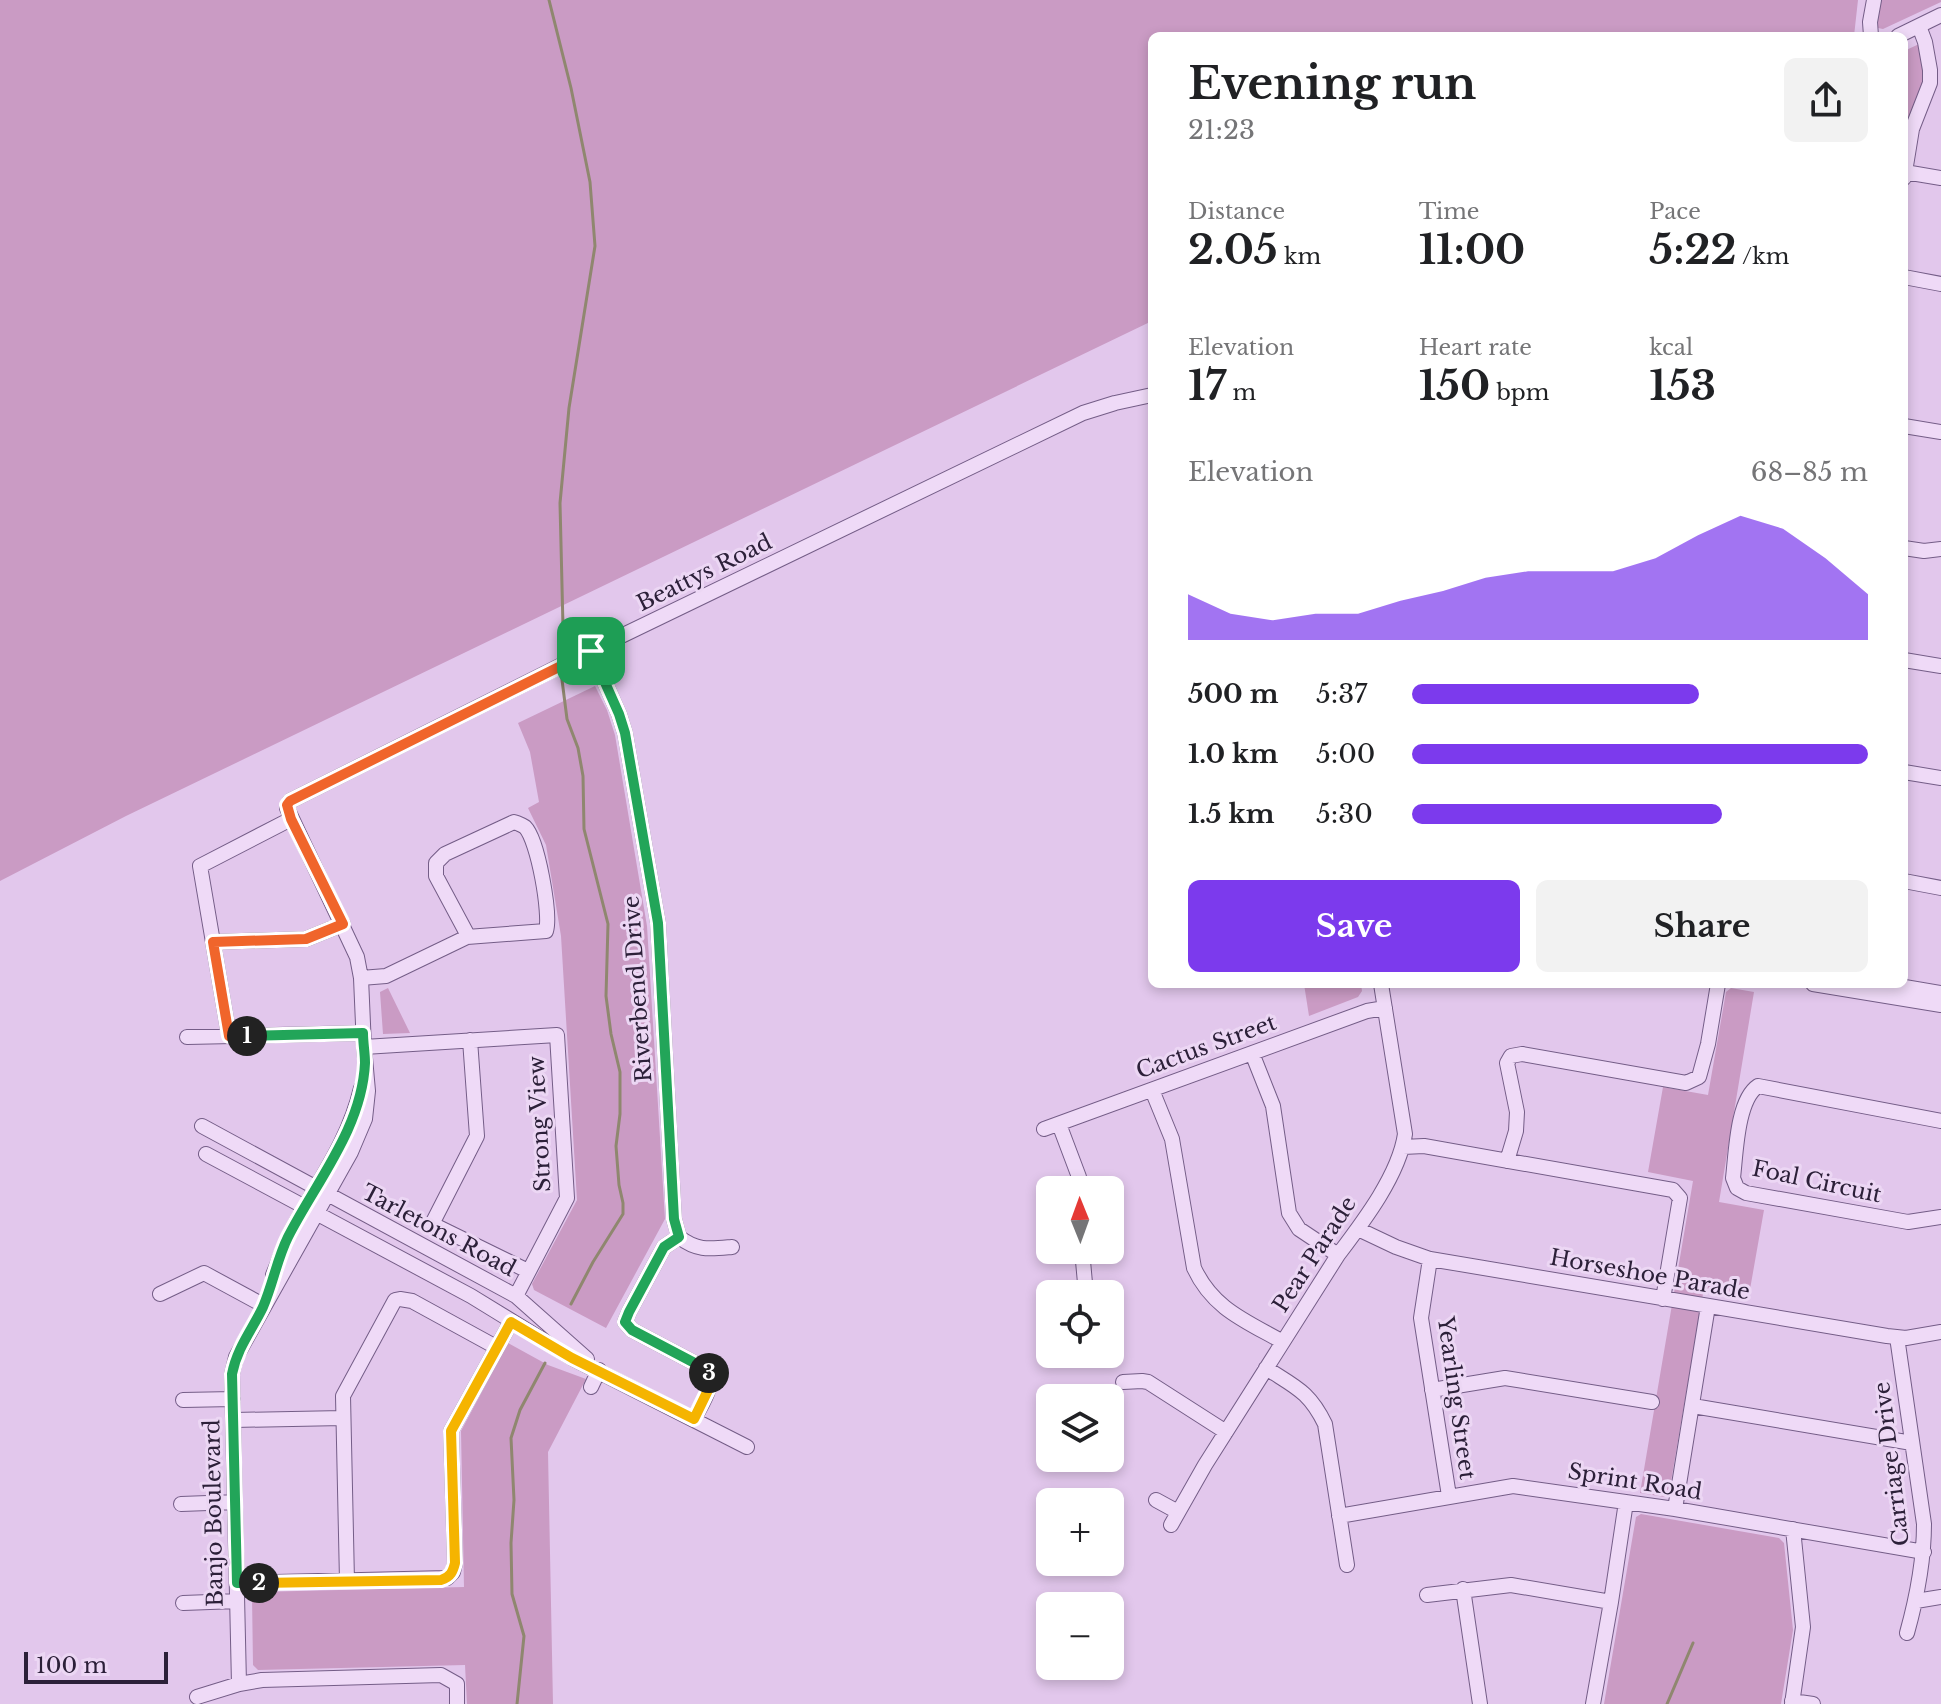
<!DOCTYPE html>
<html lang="en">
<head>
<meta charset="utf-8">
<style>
	:root { --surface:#fff; --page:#f2f2f2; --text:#202124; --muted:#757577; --accent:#7c3aed }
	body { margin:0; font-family:"Libre Baskerville",serif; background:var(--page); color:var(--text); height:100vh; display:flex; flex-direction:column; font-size:30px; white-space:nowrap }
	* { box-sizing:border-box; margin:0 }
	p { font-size:26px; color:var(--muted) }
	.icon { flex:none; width:44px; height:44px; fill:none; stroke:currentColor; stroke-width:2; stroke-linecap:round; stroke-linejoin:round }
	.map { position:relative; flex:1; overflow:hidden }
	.drawer { position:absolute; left:1148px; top:32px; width:760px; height:956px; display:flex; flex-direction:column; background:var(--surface); border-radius:12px; box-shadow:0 4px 12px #0003 }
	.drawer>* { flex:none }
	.needle { width:52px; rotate:359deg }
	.controls { position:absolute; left:1036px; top:1176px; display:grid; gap:16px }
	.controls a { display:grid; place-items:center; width:88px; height:88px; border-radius:12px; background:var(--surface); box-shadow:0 4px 12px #0003; font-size:40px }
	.scale { position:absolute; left:24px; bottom:20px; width:144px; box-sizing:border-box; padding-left:8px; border:4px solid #2c2039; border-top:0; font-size:22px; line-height:28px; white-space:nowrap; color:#2c2039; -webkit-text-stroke:6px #ecd7f4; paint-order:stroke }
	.pin { position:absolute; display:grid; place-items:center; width:68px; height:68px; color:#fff; margin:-34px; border-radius:16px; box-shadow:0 4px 12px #0006 }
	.km { position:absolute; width:40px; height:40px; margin:-20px; border-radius:50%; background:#222; color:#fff; font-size:22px; line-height:40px; text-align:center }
	.round { display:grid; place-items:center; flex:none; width:84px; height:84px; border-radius:12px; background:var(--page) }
	.overview { display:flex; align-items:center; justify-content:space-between; height:136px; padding:0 40px }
	h1 { font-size:44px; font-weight:700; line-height:60px }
	.figures { display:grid; grid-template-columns:repeat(3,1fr); gap:12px; height:136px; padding:8px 40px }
	.figures div { display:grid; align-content:center }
	.figures b { font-size:40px; font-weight:700 }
	.figures small { font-size:22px; font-weight:400 }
	.figures p { font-size:22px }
	.chart { height:224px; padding:16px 40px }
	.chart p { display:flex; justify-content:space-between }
	.chart svg { width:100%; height:144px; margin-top:8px; fill:var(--accent); opacity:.7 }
	.cta { display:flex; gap:16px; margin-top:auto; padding:16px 40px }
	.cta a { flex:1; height:92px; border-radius:12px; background:var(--accent); color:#fff; font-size:32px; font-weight:700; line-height:92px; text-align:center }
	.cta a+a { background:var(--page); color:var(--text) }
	ul { padding:0 40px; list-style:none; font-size:26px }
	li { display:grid; grid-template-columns:128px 96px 1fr; align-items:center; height:60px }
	li i { height:20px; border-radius:10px; background:var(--accent) }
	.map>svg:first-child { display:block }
</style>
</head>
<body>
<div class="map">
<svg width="1941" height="1704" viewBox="0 0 1941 1704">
	<rect width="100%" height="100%" fill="#e2c7ec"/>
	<path fill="#ca9bc4" d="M0 0H1858L1854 36H1152V321L126 816 0 881Z
		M1881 0H1941V2L1883 29 1878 28 1877 25Z
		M1917 45H1920L1925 77 1904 143V51Z
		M595 686 607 710 615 735 647 926 665 1219 606 1328 534 1290 532 1284 577 1200 561 936 546 845 528 808 539 802 530 752 518 723Z
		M1304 984H1361L1362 991 1358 997 1309 1016Z
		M388 988 410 1033 383 1034 380 992Z
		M1731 988 1754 992 1719 1202 1764 1210 1749 1295 1704 1288 1669 1493 1665 1497 1640 1493 1693 1181 1648 1172 1663 1087 1708 1095 1726 992Z
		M508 1343 548 1365 586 1379 548 1452 553 1704H467L465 1665 258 1670 253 1665 252 1596 256 1592 464 1587 461 1431Z
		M1641 1514 1779 1538 1784 1543 1793 1630 1781 1704H1604L1636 1517Z"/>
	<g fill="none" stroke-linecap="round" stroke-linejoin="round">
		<path stroke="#8f876f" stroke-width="3" d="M549 0 571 88 590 182 595 246 569 408 560 503 563 627 561 661
			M561 672 567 719 578 748 583 776 584 829 608 924 606 996 611 1034 620 1072V1114L616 1146 619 1185 623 1203V1214L593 1262 571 1304
			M517 1704 524 1636 512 1594 511 1543 514 1500 511 1438 520 1410 545 1363
			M1667 1704 1693 1643"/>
		<defs>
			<path id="minor" d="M1871 36 1870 22 1874 0
				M1898 36 1941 15
				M1905 172 1941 178
				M1904 178 1912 129 1930 83V70L1925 42 1919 26
				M1904 277 1941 284
				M1904 426 1941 432
				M1904 548 1924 551 1941 549
				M591 651 619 714 625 733 658 923 674 1219 679 1237
				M1904 660 1941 666
				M1904 772 1941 778
				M1904 881 1941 888
				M213 942 306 939 343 924
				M361 978 386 976 467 937 546 931C551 915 538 840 525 827 524 826 515 822 514 822L445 854 436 863V876L466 932 467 937
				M1813 984 1941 1005
				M1887 984 1941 993
				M229 1036 200 866 291 819
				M187 1037 363 1033
				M470 1040 477 1136 432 1224 528 1271
				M364 1047 557 1035 567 1198 516 1296
				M1252 1053 1273 1106 1289 1213 1299 1229 1338 1255
				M1152 1090 1172 1139 1194 1268C1213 1309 1246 1321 1283 1342
				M1941 1121 1758 1086C1737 1100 1736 1153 1733 1178L1737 1188 1746 1193 1908 1222 1941 1217
				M1059 1124 1079 1177 1077 1190
				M202 1126 516 1296 587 1359
				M1044 1129 1367 1011 1385 1008
				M1403 1147 1424 1146 1673 1190 1680 1198 1663 1299
				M206 1154 471 1296 572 1358 747 1447
				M1507 1161 1516 1131 1517 1112 1507 1063 1511 1056 1522 1054 1686 1083 1699 1077 1708 1044 1718 984
				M1358 1229 1396 1247 1430 1259 1887 1336 1906 1338 1941 1332
				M679 1237 664 1247 629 1312 625 1322 632 1330 706 1369C716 1385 702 1403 694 1419
				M679 1237C697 1251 709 1249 732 1247
				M1082 1250 1086 1294
				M1430 1259 1421 1318 1449 1496
				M273 1275C280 1259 285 1243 293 1228 318 1182 349 1140 361 1088
				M160 1294 204 1273 263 1305
				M1897 1337 1924 1524C1924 1562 1917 1597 1907 1633
				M1266 1368C1295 1387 1309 1391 1325 1424L1347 1565
				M1123 1382 1142 1381 1148 1382 1226 1432
				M591 1387 599 1370
				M1432 1390 1505 1378 1652 1402
				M183 1400 233 1399
				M1693 1406 1912 1443
				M234 1420 343 1418
				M1156 1500 1178 1512
				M181 1504 235 1502
				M1675 1509 1708 1306
				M1339 1516 1513 1486 1675 1509 1924 1552
				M1171 1525 1205 1465 1338 1255C1363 1222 1399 1175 1405 1134L1381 984
				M347 1581 343 1396 395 1300 400 1299 412 1301 496 1347
				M237 1583 447 1578 453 1572 455 1563 451 1431 511 1322
				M1463 1589 1480 1704
				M1427 1595 1511 1585 1611 1602
				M1916 1601 1941 1597
				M183 1603 237 1601
				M239 1684 262 1680 441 1675 457 1684V1704
				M197 1697 239 1684 232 1374 236 1357 351 1152 365 1119 368 1091 364 1047 361 978 357 957 287 808 290 801 586 653 1083 413 1115 403 1152 395
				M1792 1701 1813 1704
				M1593 1704 1611 1602 1626 1502
				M1792 1704 1803 1627 1793 1529"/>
		</defs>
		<use href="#minor" stroke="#745d87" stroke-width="16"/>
		<use href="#minor" stroke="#efdaf7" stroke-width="14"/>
	</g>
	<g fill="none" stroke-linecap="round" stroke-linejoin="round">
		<defs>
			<path id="split-1" d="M247 1036H229L213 942 306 939 343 924 291 819 287 805 290 801 591 651"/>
			<path id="split-2" d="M247 1036 363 1033C363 1043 365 1053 365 1063 362 1128 316 1182 288 1237 277 1259 273 1284 263 1307 252 1330 237 1348 232 1374L237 1583H259"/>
			<path id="split-3" d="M259 1583 441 1580C451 1577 453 1571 455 1563L451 1431 511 1322 572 1358 694 1419 711 1384 709 1373"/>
			<path id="split-4" d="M591 651 619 714 625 733 658 923 674 1219 679 1237 664 1247 629 1312 625 1322 632 1330 706 1369 709 1373"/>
		</defs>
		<use href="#split-1" stroke="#fff" stroke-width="16"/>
		<use href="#split-2" stroke="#fff" stroke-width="16"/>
		<use href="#split-3" stroke="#fff" stroke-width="16"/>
		<use href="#split-4" stroke="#fff" stroke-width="16"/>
		<use href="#split-1" stroke="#f0652b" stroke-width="10"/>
		<use href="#split-2" stroke="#22a559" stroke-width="10"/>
		<use href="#split-3" stroke="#f5b400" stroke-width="10"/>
		<use href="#split-4" stroke="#22a559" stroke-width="10"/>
	</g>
	<g text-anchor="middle" stroke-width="6" stroke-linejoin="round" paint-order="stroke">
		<g font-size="22" fill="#2c2039" stroke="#ecd7f4">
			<text transform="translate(704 572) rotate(-26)" y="8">Beattys Road</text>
			<text transform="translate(637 989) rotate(-94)" y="8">Riverbend Drive</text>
			<text transform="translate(1206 1046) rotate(-20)" y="8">Cactus Street</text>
			<text transform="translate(539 1124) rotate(-93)" y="8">Strong View</text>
			<text transform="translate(1817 1181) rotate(12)" y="8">Foal Circuit</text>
			<text transform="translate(439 1230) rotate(28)" y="8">Tarletons Road</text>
			<text transform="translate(1314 1254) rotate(-57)" y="8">Pear Parade</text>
			<text transform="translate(1650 1274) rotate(10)" y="8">Horseshoe Parade</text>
			<text transform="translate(1457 1398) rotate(82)" y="8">Yearling Street</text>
			<text transform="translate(1891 1464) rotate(-97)" y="8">Carriage Drive</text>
			<text transform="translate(1635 1481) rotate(9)" y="8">Sprint Road</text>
			<text transform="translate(213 1513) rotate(-91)" y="8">Banjo Boulevard</text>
		</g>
	</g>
</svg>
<div class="controls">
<a><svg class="needle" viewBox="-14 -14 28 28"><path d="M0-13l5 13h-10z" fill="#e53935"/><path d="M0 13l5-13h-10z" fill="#757577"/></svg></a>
<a><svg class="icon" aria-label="locate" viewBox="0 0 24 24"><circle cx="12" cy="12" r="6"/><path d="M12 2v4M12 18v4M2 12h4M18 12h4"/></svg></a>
<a><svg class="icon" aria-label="layers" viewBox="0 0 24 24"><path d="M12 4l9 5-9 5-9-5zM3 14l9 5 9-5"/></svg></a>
<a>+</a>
<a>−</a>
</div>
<div class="scale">100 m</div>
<div class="pin" style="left:591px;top:651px;background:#1e9e55"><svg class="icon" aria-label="arrive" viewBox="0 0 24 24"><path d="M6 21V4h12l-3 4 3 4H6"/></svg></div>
<b class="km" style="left:247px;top:1036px">1</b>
<b class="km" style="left:259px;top:1583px">2</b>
<b class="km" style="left:709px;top:1373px">3</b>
<section class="drawer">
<div class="overview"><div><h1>Evening run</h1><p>21:23</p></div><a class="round"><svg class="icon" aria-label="share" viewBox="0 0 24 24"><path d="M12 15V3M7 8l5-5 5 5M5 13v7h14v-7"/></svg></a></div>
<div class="figures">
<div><p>Distance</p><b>2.05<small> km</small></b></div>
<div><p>Time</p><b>11:00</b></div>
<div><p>Pace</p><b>5:22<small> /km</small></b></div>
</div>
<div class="figures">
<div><p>Elevation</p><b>17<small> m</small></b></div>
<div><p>Heart rate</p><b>150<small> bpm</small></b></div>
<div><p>kcal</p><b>153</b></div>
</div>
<div class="chart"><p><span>Elevation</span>68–85 m</p>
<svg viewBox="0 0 160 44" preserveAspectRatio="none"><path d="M0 44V30L10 36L20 38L30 36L40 36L50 32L60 29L70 25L80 23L90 23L100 23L110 19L120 12L130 6L140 10L150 19L160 30V44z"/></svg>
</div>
<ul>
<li><b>500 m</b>5:37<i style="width:63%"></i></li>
<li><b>1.0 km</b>5:00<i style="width:100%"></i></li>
<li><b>1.5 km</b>5:30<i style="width:68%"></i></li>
</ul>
<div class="cta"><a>Save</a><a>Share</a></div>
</section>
</div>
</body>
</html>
